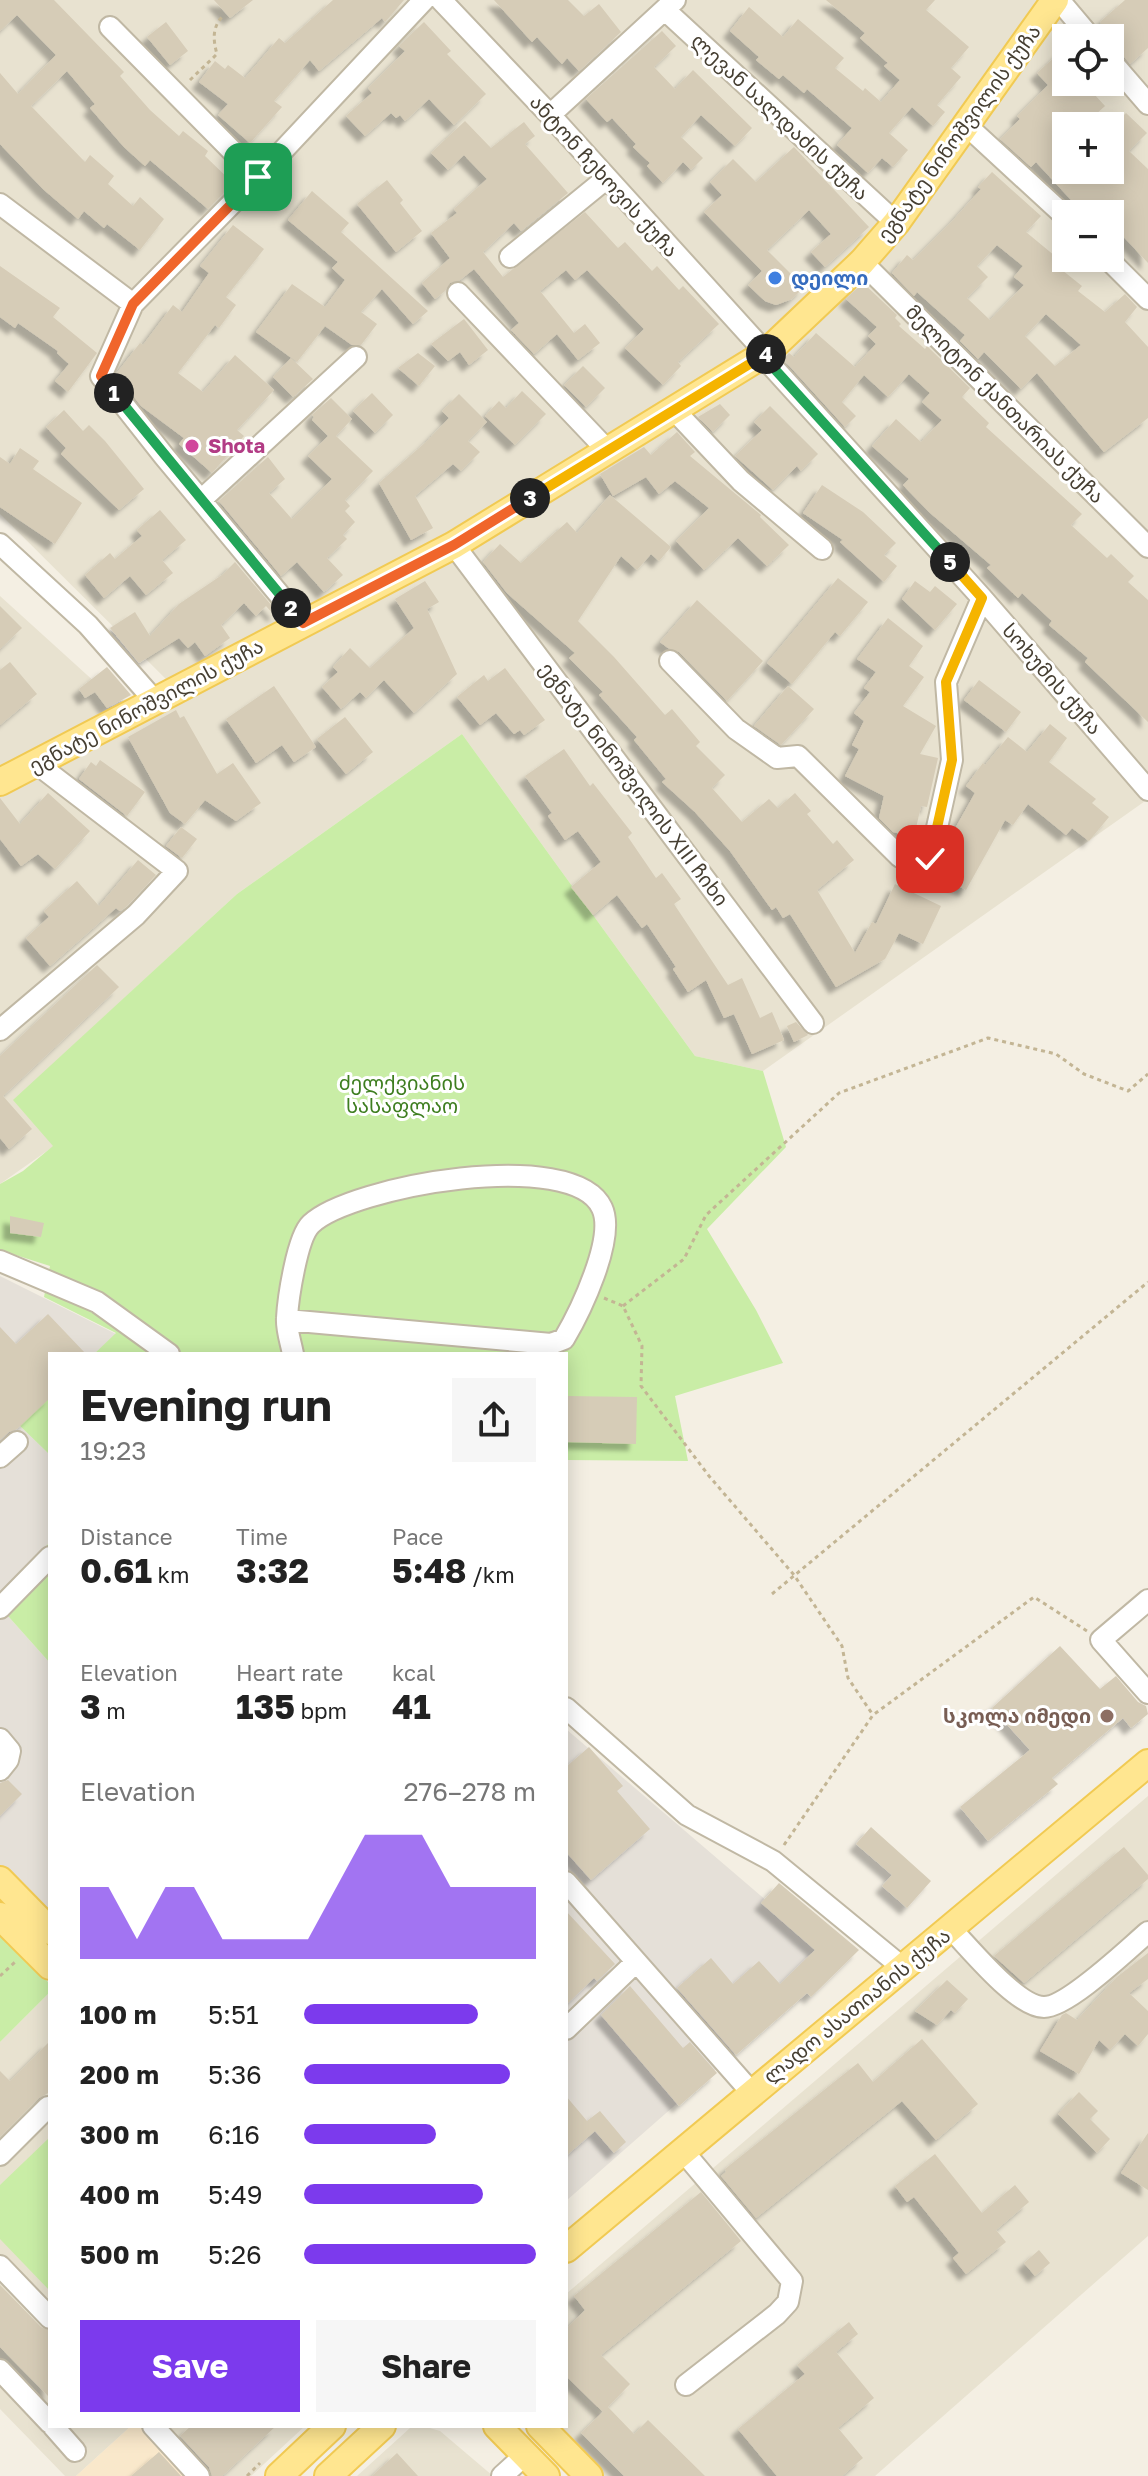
<!DOCTYPE html>
<html lang="en">
<head>
<meta charset="utf-8">
<style>
	:root { --surface:#fff; --page:#f6f6f6; --text:#222; --muted:#767676; --accent:#7c3aed }
	body { margin:0; font-family:"Golos Text","Noto Sans Georgian",sans-serif; background:var(--page); color:var(--text); height:100vh; display:flex; flex-direction:column; font-size:30px; white-space:nowrap }
	* { box-sizing:border-box; margin:0 }
	p { font-size:26px; color:var(--muted) }
	.icon { flex:none; width:44px; height:44px; fill:none; stroke:currentColor; stroke-width:2; stroke-linecap:round; stroke-linejoin:round }
	.map { position:relative; flex:1; overflow:hidden }
	.panel { position:absolute; left:48px; top:1352px; width:520px; height:1076px; display:flex; flex-direction:column; background:var(--surface); border-radius:0px; box-shadow:0 4px 20px #0003 }
	.panel>* { flex:none }
	.controls { position:absolute; left:1052px; top:24px; display:grid; gap:16px }
	.controls a { display:grid; place-items:center; width:72px; height:72px; border-radius:0px; background:var(--surface); box-shadow:0 4px 20px #0003; font-size:40px }
	.pin { position:absolute; display:grid; place-items:center; width:68px; height:68px; color:#fff; margin:-34px; border-radius:16px; box-shadow:0 4px 12px #0006 }
	.km { position:absolute; width:40px; height:40px; margin:-20px; border-radius:50%; background:#222; color:#fff; font-size:22px; line-height:40px; text-align:center }
	.round { display:grid; place-items:center; flex:none; width:84px; height:84px; border-radius:0px; background:var(--page) }
	.overview { display:flex; align-items:center; justify-content:space-between; height:136px; padding:0 32px }
	h1 { font-size:44px; font-weight:700; line-height:60px }
	.metrics { display:grid; grid-template-columns:repeat(3,1fr); gap:12px; height:136px; padding:8px 32px }
	.metrics div { display:grid; align-content:center }
	.metrics b { font-size:34px; font-weight:700 }
	.metrics small { font-size:22px; font-weight:400 }
	.metrics p { font-size:22px }
	.chart { height:224px; padding:16px 32px }
	.chart p { display:flex; justify-content:space-between }
	.chart svg { width:100%; height:144px; margin-top:8px; fill:var(--accent); opacity:.7 }
	.action { display:flex; gap:16px; margin-top:auto; padding:16px 32px }
	.action a { flex:1; height:92px; border-radius:0px; background:var(--accent); color:#fff; font-size:32px; font-weight:700; line-height:92px; text-align:center }
	.action a+a { background:var(--page); color:var(--text) }
	ul { padding:0 32px; list-style:none; font-size:26px }
	li { display:grid; grid-template-columns:128px 96px 1fr; align-items:center; height:60px }
	li i { height:20px; border-radius:10px; background:var(--accent) }
	.map>svg:first-child { display:block }
</style>
</head>
<body>
<div class="map">
<svg width="1148" height="2476" viewBox="0 0 1148 2476">
	<defs>
		<filter id="shadow"><feDropShadow dx="-7" dy="7" stdDeviation="2" flood-color="#0004"/></filter>
	</defs>
	<rect width="100%" height="100%" fill="#f4efe3"/>
	<path fill="#e8e2d0" fill-rule="evenodd" d="M0 0H1148V799L763 1071 695 1056 462 734 237 894 14 1100 54 1146 0 1184V596L97 684 126 728 182 695 0 514ZM1066 38H1110V82H1066ZM1066 126H1110V170H1066ZM1066 214H1110V258H1066Z
		M1148 1796V2236L875 2476H603L554 2426H566V2294Z
		M50 1992V2426H131L76 2476H65L0 2409V2042Z
		M148 2426H305L251 2476H193Z
		M423 2426 440 2431 493 2476H357L410 2428Z"/>
	<path fill="#f9e8cb" d="M131 2426H148L193 2476H76Z"/>
	<path fill="#e5e0d8" d="M0 1276 116 1334 94 1354H50L18 1424 50 1455V1542L0 1594Z
		M0 1607 50 1663V1921L0 1870Z
		M566 1729 838 1962 566 2201Z"/>
	<path fill="#c9eda6" d="M462 734 695 1056 763 1071 786 1147 707 1229 756 1310 783 1363 675 1396 688 1461 566 1460V1354H94L116 1333 44 1297 50 1266 0 1250V1184L23 1171 53 1146 13 1100 237 894Z
		M50 1394V1455L18 1424Z
		M50 1542V1663L0 1607V1594Z
		M0 1933 50 1984V1992L0 2042Z
		M50 2137V2291L0 2239V2185Z"/>
	<path fill="#d6ccb7" fill-rule="evenodd" filter="url(#shadow)" d="M0 0H54L124 72 120 76 150 110 179 136 183 131 208 151 205 156 233 183 208 209 150 160 145 166 124 147 90 108 95 104 67 71 31 106 85 162 90 155 114 176 108 184 133 206 140 197 164 219 140 250 107 224 104 228 84 211 78 219 43 189 0 144V73L18 94 56 55 17 15 0 31Z
		M214 0H253L230 18Z
		M333 0H404L385 22 382 18 319 71 310 60 274 101 282 107 250 143 218 115 228 104 199 82 215 61 225 69 228 65 245 78 279 38 285 43Z
		M494 0H568L584 16 599 4 621 32 579 71 567 58 562 64 537 37 532 42Z
		M826 0H935L926 10 969 47 951 68 961 77 937 105 945 112 933 126 912 107 889 133 908 150 893 167 882 158 868 173 837 145 852 128 807 89 804 93 783 75 779 79 756 60 759 57 730 31 749 7 783 37 798 19 844 58 835 68 863 91 865 88 881 102 900 80 884 66 888 63 860 38 865 33Z
		M1125 0H1148V48L1130 64 1119 51 1110 47V38H1104L1101 30 1104 28 1100 22Z
		M166 22 188 51 170 65 147 37Z
		M424 22 451 51 447 54 486 94 454 125 429 99 405 121 400 115 396 118 391 113 365 136 346 116 372 93 368 88 405 51 399 46Z
		M662 31 676 46 654 67 675 89 693 70 752 128 735 146 701 115 681 137 703 158 691 170 683 162 663 183 647 166 650 163 633 147 636 144 612 118 607 122 586 99Z
		M1066 47V82H1083L1105 106 1083 126H1066V170H1110V112L1118 121 1126 113 1147 133 1129 151 1148 169V263L1121 234 1118 237 1110 228V214H1084L1036 162 1031 167 1000 139 1020 119 1017 116 1048 85 1037 73Z
		M465 121 491 148 524 122 535 136 525 144 568 193 521 231 514 223 483 252 503 277 585 212 618 248 625 242 652 271 657 266 679 290 683 286 719 324 678 362 681 366 663 385 625 348 644 329 587 270 575 280 566 270 540 291 574 333 585 324 600 343 578 360 557 334 534 354 511 330 519 323 474 269 460 280 450 283 445 291 435 299 422 283 450 258 431 233 457 213 454 209 487 179 464 155 448 170 431 153Z
		M794 147 869 227 825 267 811 252 831 234 809 210 767 250 804 287 792 299 776 305 765 301 748 285 762 271 704 212 722 195 710 182 733 159 756 182Z
		M992 172 1041 216 1026 232 1061 261 1057 266 1082 286 1078 291 1105 312 1125 294 1137 307 1125 322 1148 347V418L1104 452 1037 373 1021 389 984 352 978 359 960 341 965 335 917 292 914 296 892 273 907 255 913 260 955 218 981 189 978 187ZM997 245 1023 266 1014 277 1024 285 990 320 967 298 988 277 977 266ZM1046 314 1081 345 1055 366 1025 336Z
		M387 180 403 200 400 203 422 231 396 252 357 204Z
		M312 191 349 223 341 232 428 311 413 324 382 289 361 312 377 324 361 345H352L325 326 297 362 256 332 292 284 325 307 345 280 332 268 338 262 288 220Z
		M233 225 264 249 226 297 236 305 219 328 215 325 178 373 203 392 235 355 274 390 237 430 244 436 212 473 179 444 184 438 141 406 116 374 140 343 143 345 173 305 182 312 209 273 200 266Z
		M0 266 60 308 53 317 97 353 68 392 55 381 69 364 57 353 58 351 18 323 15 328 0 317Z
		M863 283 897 315 895 318 901 324 899 326 925 349 927 346 970 388 962 397 989 423 986 427 1082 514 1071 525 1107 558 1111 554 1134 576 1128 582 1148 600V722L1085 662 1088 658 1049 625 1052 621 1022 593 1018 598 987 568 991 565 929 512 903 485 909 479 872 446 896 419 921 442 942 420 922 402 930 393 909 374 888 397 864 375 842 402 856 416 845 427 783 359 789 353 794 357 816 333 855 367 876 344 868 336 877 327 846 299Z
		M464 319 488 350 469 365 460 352 448 361 431 344Z
		M418 353 435 366 419 386 398 368Z
		M291 358 313 379 293 397 273 377Z
		M583 366 605 388 586 407 564 385Z
		M522 391 546 414 515 445 485 416 499 401 506 408Z
		M372 393 393 415 375 433 353 411Z
		M459 394 487 422 468 441 480 452 461 471 453 464 415 496 433 528 411 540 379 483 426 442 449 418 442 411Z
		M331 398 352 419 336 436 373 471 345 500 350 506 345 511 355 522 343 535 347 539 327 558 343 575 324 592 297 562 281 576 219 501 268 457 285 479 269 493 292 519 332 479 308 456 328 436 312 420 314 417 312 415Z
		M720 404 730 415 713 432 698 417Z
		M770 406 818 454 801 471 797 466 773 490 735 456 762 430 754 422Z
		M64 410 83 431 89 425 105 441 144 489 119 510 61 454 66 448 46 427Z
		M677 432 695 452 690 456 761 515 760 517 789 545 767 566 738 538 704 570 676 541 709 508 675 481 659 494 646 477 613 496 600 474 644 447 651 455Z
		M20 448 39 461 33 469 82 503 55 544 0 507V457L10 464Z
		M822 485 863 512 896 543 884 555 897 566 884 582 840 542 843 540 803 513Z
		M610 495 671 547 659 561 651 554 637 570 621 556 578 621 614 657 665 715 672 709 700 742 696 746 725 775 712 788 742 822 769 799 778 808 795 793 811 811 807 814 833 844 837 840 854 860 817 890 855 953 872 922 876 924 895 884 941 906 923 944 899 933 885 959 836 987 790 914 783 918 776 907 772 910 730 851 695 812 662 782 666 779 634 740 637 737 599 695 603 692 569 658 575 653 507 593 483 562 500 544 521 563 567 522 577 533Z
		M160 510 186 540 162 560 173 573 146 595 130 576 104 598 85 575 110 553 115 559 142 536 137 530Z
		M235 562 277 612 274 615 266 606 256 616 244 603 221 625 230 638 205 656 195 642 188 648 179 638 139 663 110 628 135 612 150 636 179 604 222 575Z
		M838 578 868 602 840 636 835 632 792 684 767 663Z
		M425 581 439 602 427 609 457 674 414 713 384 680 366 698 360 692 341 709 322 687 338 672 333 667 350 648 370 668 414 628 395 599Z
		M915 581 930 592 935 586 957 604 935 630 902 599Z
		M697 600 763 661 727 701 679 652 668 648 660 642Z
		M0 606 22 628 0 649Z
		M888 618 923 646 909 666 924 677 903 706 936 726 920 754 938 758 927 807 921 806 914 837 893 832 879 818 884 796 845 776 859 749 852 745 864 721 854 713 870 692 864 688 876 672 857 659Z
		M10 662 37 694 0 725V670Z
		M107 667 131 695 107 708 95 692 85 698 79 689Z
		M505 668 545 720 524 735 520 730 514 734 496 713 480 725 457 697 484 675 488 681Z
		M979 680 1021 712 1006 732 964 700Z
		M274 686 316 747 294 762 282 745 256 763 226 719Z
		M788 686 814 709 781 745 754 726Z
		M176 710 180 718 184 716 217 774 233 763 261 803 236 821 205 800 185 824 170 813 128 737Z
		M345 717 373 752 346 774 317 739Z
		M1050 724 1067 738 1049 762 1096 799 1092 803 1109 817 1089 841 1072 828 1066 835 1028 804 1013 825 1005 820 966 890 932 872 940 867 947 843 975 793 966 786 983 763 985 765 1008 737 1027 752Z
		M564 749 590 786 593 783 632 833 628 837 656 878 662 873 681 899 674 904 728 985 742 978 760 1018 772 1012 784 1040 752 1054 734 1014 724 1018 706 980 688 992 673 969 676 967 647 924 642 928 617 895 593 915 571 887 601 862 578 831 565 840 548 816 552 813 525 776Z
		M100 760 145 792 127 816 79 779 91 762 96 766Z
		M48 793 90 831 55 869 38 854 21 866 0 839V798L20 824Z
		M181 827 197 839 182 858 166 846Z
		M138 860 156 875 127 906 120 911 116 908 50 966 26 938 49 917 44 911 77 881 99 906Z
		M97 965 119 987 3 1096 32 1129 9 1149 0 1138V1056Z
		M796 1022 808 1035 794 1042 787 1026Z
		M10 1216 44 1223 41 1237 10 1233Z
		M48 1314 86 1354H50V1398L17 1429 9 1432 0 1440V1327L16 1344Z
		M566 1396 637 1397 636 1444 566 1442Z
		M1060 1646 1100 1689 1116 1676 1138 1702 1146 1706 1148 1714 1131 1728 1123 1718 1052 1778 1058 1784 988 1841 960 1807 1030 1750 992 1708Z
		M589 1747 623 1786 617 1791 650 1829 591 1880 566 1852V1767Z
		M8 1780 22 1794 0 1816V1783Z
		M871 1827 931 1881 907 1908 882 1886 892 1875 856 1844Z
		M1124 1847 1148 1875V1879L1024 1983 994 1956Z
		M779 1883 859 1950 811 1997 807 1993 736 2055 677 1988 711 1958 733 1984 759 1961 780 1984 815 1950 761 1903Z
		M566 1911 615 1964 597 1981 594 1978 566 2005Z
		M1148 1953V1979L1129 1993 1148 2011V2034L1138 2046 1125 2034 1110 2050 1099 2040 1079 2074 1040 2051 1062 2015 1066 2013 1077 2020 1117 1977Z
		M947 1980 968 1999 955 2013 951 2010 937 2025 915 2011Z
		M630 1986 683 2048 690 2042 717 2073 679 2106 601 2015Z
		M922 2039 978 2104 936 2140 902 2101 756 2218 721 2176 726 2172 725 2169 858 2063 873 2082Z
		M50 2041V2092L39 2098 0 2137V2071L10 2081Z
		M1079 2092 1098 2111 1090 2119 1110 2139 1097 2153 1058 2114Z
		M566 2096 587 2121 600 2111 626 2142 614 2153 595 2131 566 2156Z
		M1148 2133V2190L1121 2173Z
		M935 2154 982 2213 1015 2185 1029 2202 996 2230 1006 2242 966 2274 953 2258 959 2253 914 2197 907 2202 895 2186Z
		M701 2192 741 2241 601 2355 630 2384 603 2412 566 2376V2329L585 2310 574 2296Z
		M1039 2250 1050 2263 1035 2276 1024 2263Z
		M0 2285 41 2327 50 2331V2398L0 2347Z
		M849 2322 858 2334 836 2352 874 2398 838 2428 863 2458 842 2476H777L738 2429 805 2374 797 2365Z
		M608 2407 634 2434 648 2420 705 2476H624L581 2433Z
		M191 2426H276L222 2476H212L209 2467 180 2436Z
		M159 2452 181 2476H131Z
		M397 2453 418 2476H372Z"/>
	<g fill="none" stroke-linecap="round" stroke-linejoin="round">
		<defs>
			<path id="minor" d="M441 0 550 115 766 353 770 364 982 598 1148 790
				M1059 0 1091 38
				M665 10 896 223
				M110 27 258 177
				M1110 60 1148 104
				M550 115 675 0
				M966 125 1066 217
				M0 204 133 304 101 376 164 456 303 623
				M510 257 607 178
				M1107 258 1148 299
				M862 262 1148 547
				M458 293 608 451
				M133 304 258 177 424 0
				M675 411 741 481 822 549
				M201 500 356 357
				M0 544 88 625 154 700
				M454 545 813 1023
				M670 661 736 729 777 758 798 756 900 857 930 859 952 760 946 682 982 598
				M0 1030 136 915 177 871 37 764
				M0 1261 97 1302 169 1354
				M287 1320 551 1344 564 1339C580 1312 616 1238 602 1208 574 1146 351 1186 311 1224 297 1237 288 1299 287 1318 286 1329 291 1343 293 1354
				M0 1457 17 1442
				M1148 1600 1101 1640 1148 1693
				M0 1608 50 1557
				M566 1708 687 1815 773 1861 902 1967
				M0 1739 10 1751 8 1760 0 1770
				M566 1882 752 2093
				M951 1929C970 1948 1017 2007 1044 2007 1068 2007 1128 1949 1148 1932
				M566 2029 636 1962
				M683 2151 792 2281 788 2302 777 2314 686 2385
				M0 2155 48 2107 50 2109
				M0 2266 50 2318
				M0 2370 50 2423
				M53 2426 75 2451
				M153 2426 199 2476
				M502 2476 525 2455"/>
			<path id="major" d="M0 782 454 545 766 353 862 262 896 223 1055 0
				M0 1880 50 1931
				M0 1916 50 1966
				M566 2249 1148 1763
				M497 2426 546 2476
				M540 2426 589 2476
				M279 2476 332 2426
				M328 2476 382 2426"/>
		</defs>
		<use href="#minor" stroke="#c0b8a4" stroke-width="24"/>
		<use href="#major" stroke="#f1ca53" stroke-width="30"/>
		<path stroke="#c3b594" stroke-width="3" stroke-dasharray="4 4" stroke-linecap="butt" d="M190 80 217 54C213 40 212 27 223 16
			M604 1298 623 1306 642 1346 641 1386 709 1476 794 1575 842 1646 848 1678 873 1715
			M623 1306 684 1259 706 1215 839 1093 988 1038 1056 1054 1084 1074 1128 1091 1148 1074
			M772 1594 1148 1282
			M784 1845 873 1715 1034 1597 1087 1631
			M0 1976 15 1962
			M247 2476 260 2463"/>
		<use href="#minor" stroke="#fff" stroke-width="20"/>
		<use href="#major" stroke="#ffe690" stroke-width="26"/>
	</g>
	<g fill="none" stroke-linecap="round" stroke-linejoin="round">
		<defs>
			<path id="split-1" d="M114 393 101 376 133 304 258 177"/>
			<path id="split-2" d="M114 393 291 608"/>
			<path id="split-3" d="M291 608 303 623 454 545 530 498"/>
			<path id="split-4" d="M530 498 766 354"/>
			<path id="split-5" d="M766 354 770 364 950 562"/>
			<path id="split-6" d="M930 859 952 760 946 682 982 598 950 562"/>
		</defs>
		<use href="#split-1" stroke="#fff" stroke-width="16"/>
		<use href="#split-2" stroke="#fff" stroke-width="16"/>
		<use href="#split-3" stroke="#fff" stroke-width="16"/>
		<use href="#split-4" stroke="#fff" stroke-width="16"/>
		<use href="#split-5" stroke="#fff" stroke-width="16"/>
		<use href="#split-6" stroke="#fff" stroke-width="16"/>
		<use href="#split-1" stroke="#f0652b" stroke-width="10"/>
		<use href="#split-2" stroke="#22a559" stroke-width="10"/>
		<use href="#split-3" stroke="#f0652b" stroke-width="10"/>
		<use href="#split-4" stroke="#f5b400" stroke-width="10"/>
		<use href="#split-5" stroke="#22a559" stroke-width="10"/>
		<use href="#split-6" stroke="#f5b400" stroke-width="10"/>
	</g>
	<circle fill="#3f7fe0" stroke="#fff" stroke-width="3" cx="775" cy="278" r="8"/>
	<circle fill="#d1479c" stroke="#fff" stroke-width="3" cx="192" cy="446" r="8"/>
	<circle fill="#8d6e63" stroke="#fff" stroke-width="3" cx="1107" cy="1716" r="8"/>
	<g text-anchor="middle" stroke-width="6" stroke-linejoin="round" paint-order="stroke">
		<g font-size="20" fill="#463f32" stroke="#fff">
			<text transform="translate(780 117) rotate(43)" y="7">ლევან სალდაძის ქუჩა</text>
			<text transform="translate(959 133) rotate(-54)" y="7">ეგნატე ნინოშვილის ქუჩა</text>
			<text transform="translate(604 176) rotate(48)" y="7">ანტონ ჩეხოვის ქუჩა</text>
			<text transform="translate(1005 404) rotate(45)" y="7">მელიტონ ქანთარიას ქუჩა</text>
			<text transform="translate(1052 679) rotate(49)" y="7">სოხუმის ქუჩა</text>
			<text transform="translate(146 706) rotate(-28)" y="7">ეგნატე ნინოშვილის ქუჩა</text>
			<text transform="translate(634 784) rotate(53)" y="7">ეგნატე ნინოშვილის XIII ჩიხი</text>
			<text transform="translate(857 2006) rotate(-39)" y="7">ლადო ასათიანის ქუჩა</text>
		</g>
		<g font-size="20" font-weight="bold" fill="#366cbe" stroke="#fff" text-anchor="start">
			<text x="791" y="285">დეილი</text>
		</g>
		<g font-size="20" font-weight="bold" fill="#b23c85" stroke="#fff" text-anchor="start">
			<text x="208" y="453">Shota</text>
		</g>
		<g font-size="20" fill="#3e7e20" stroke="#fff">
			<text x="402" y="1090">ძელქვიანის<tspan x="402" dy="23">სასაფლაო</tspan></text>
		</g>
		<g font-size="20" font-weight="bold" fill="#785e54" stroke="#fff" text-anchor="end">
			<text x="1091" y="1723">სკოლა იმედი</text>
		</g>
	</g>
</svg>
<div class="controls">
<a><svg class="icon" aria-label="locate" viewBox="0 0 24 24"><circle cx="12" cy="12" r="6"/><path d="M12 2v4M12 18v4M2 12h4M18 12h4"/></svg></a>
<a>+</a>
<a>−</a>
</div>
<div class="pin" style="left:258px;top:177px;background:#1e9e55"><svg class="icon" aria-label="arrive" viewBox="0 0 24 24"><path d="M6 21V4h12l-3 4 3 4H6"/></svg></div>
<div class="pin" style="left:930px;top:859px;background:#d93025"><svg class="icon" aria-label="check" viewBox="0 0 24 24"><path d="M5 12l5 5 9-10"/></svg></div>
<b class="km" style="left:114px;top:393px">1</b>
<b class="km" style="left:291px;top:608px">2</b>
<b class="km" style="left:530px;top:498px">3</b>
<b class="km" style="left:766px;top:354px">4</b>
<b class="km" style="left:950px;top:562px">5</b>
<section class="panel">
<div class="overview"><div><h1>Evening run</h1><p>19:23</p></div><a class="round"><svg class="icon" aria-label="share" viewBox="0 0 24 24"><path d="M12 15V3M7 8l5-5 5 5M5 13v7h14v-7"/></svg></a></div>
<div class="metrics">
<div><p>Distance</p><b>0.61<small> km</small></b></div>
<div><p>Time</p><b>3:32</b></div>
<div><p>Pace</p><b>5:48<small> /km</small></b></div>
</div>
<div class="metrics">
<div><p>Elevation</p><b>3<small> m</small></b></div>
<div><p>Heart rate</p><b>135<small> bpm</small></b></div>
<div><p>kcal</p><b>41</b></div>
</div>
<div class="chart"><p><span>Elevation</span>276–278 m</p>
<svg viewBox="0 0 160 44" preserveAspectRatio="none"><path d="M0 44V22L10 22L20 38L30 22L40 22L50 38L60 38L70 38L80 38L90 22L100 6L110 6L120 6L130 22L140 22L150 22L160 22V44z"/></svg>
</div>
<ul>
<li><b>100 m</b>5:51<i style="width:75%"></i></li>
<li><b>200 m</b>5:36<i style="width:89%"></i></li>
<li><b>300 m</b>6:16<i style="width:57%"></i></li>
<li><b>400 m</b>5:49<i style="width:77%"></i></li>
<li><b>500 m</b>5:26<i style="width:100%"></i></li>
</ul>
<div class="action"><a>Save</a><a>Share</a></div>
</section>
</div>
</body>
</html>
